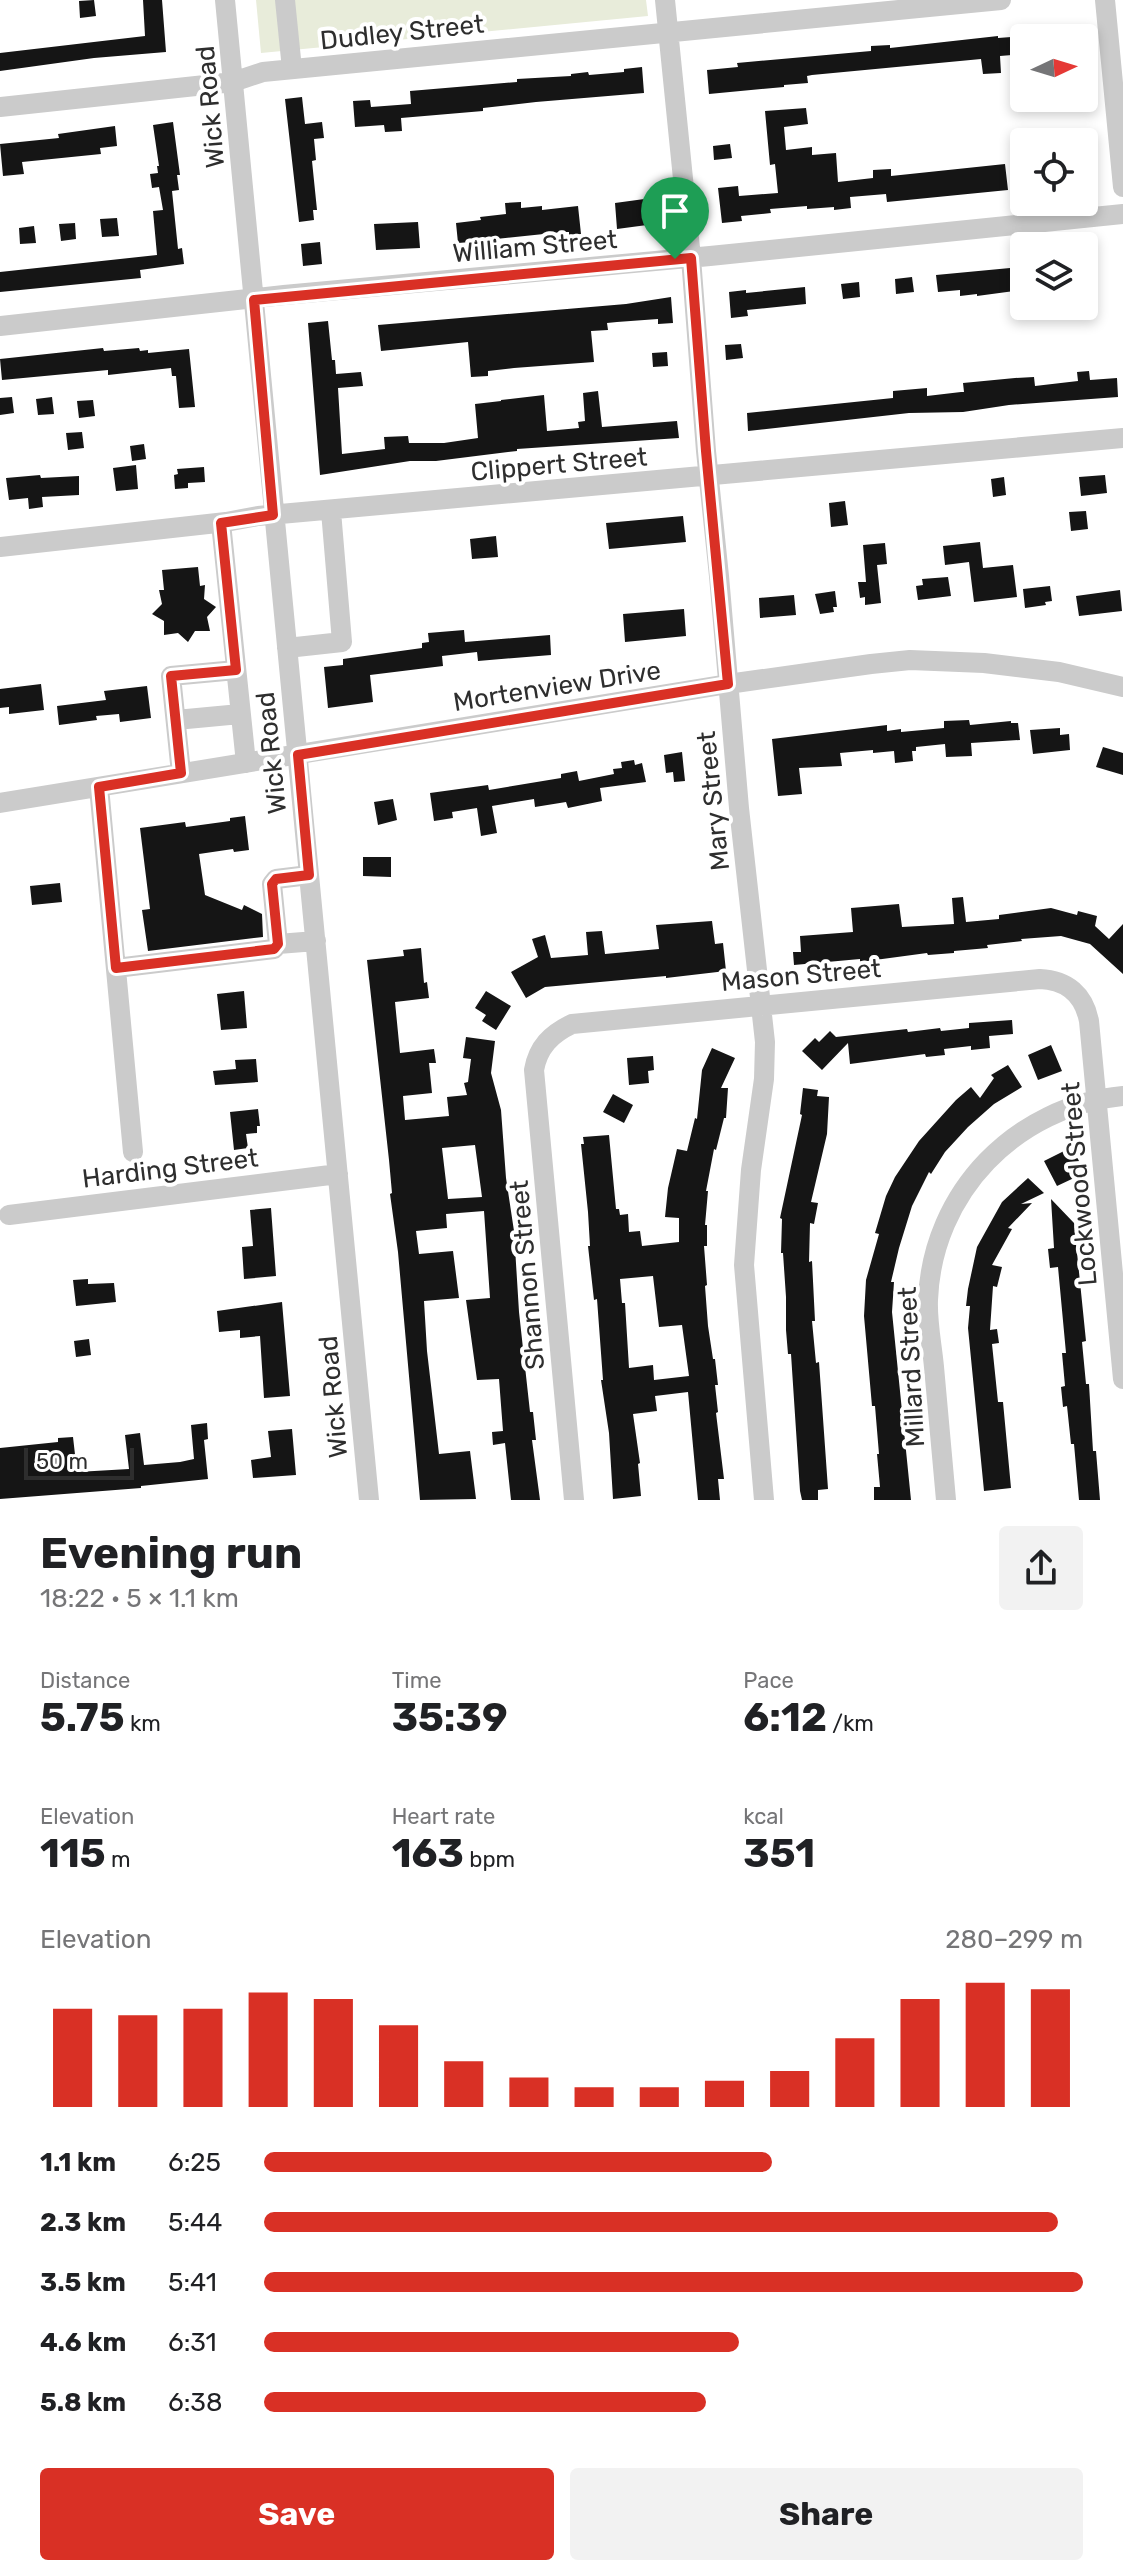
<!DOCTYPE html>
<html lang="en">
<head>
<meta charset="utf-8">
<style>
	:root { --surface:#fff; --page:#f2f2f2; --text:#202124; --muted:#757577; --accent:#d93025 }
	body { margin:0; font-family:Rubik,sans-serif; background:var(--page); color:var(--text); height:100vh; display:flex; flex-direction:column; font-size:30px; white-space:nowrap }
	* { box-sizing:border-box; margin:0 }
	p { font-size:26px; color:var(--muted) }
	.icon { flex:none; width:44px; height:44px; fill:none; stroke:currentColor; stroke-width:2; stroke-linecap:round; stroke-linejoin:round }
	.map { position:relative; height:1500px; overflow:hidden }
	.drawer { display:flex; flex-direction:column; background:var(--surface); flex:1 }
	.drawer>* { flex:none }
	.needle { width:52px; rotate:86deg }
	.controls { position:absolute; left:1010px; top:24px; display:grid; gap:16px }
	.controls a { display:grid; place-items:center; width:88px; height:88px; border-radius:8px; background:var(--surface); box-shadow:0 4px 12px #0003; font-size:40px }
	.scale { position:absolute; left:24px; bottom:20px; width:110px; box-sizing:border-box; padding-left:8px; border:4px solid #2e2e2e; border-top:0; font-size:22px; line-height:28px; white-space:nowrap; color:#2e2e2e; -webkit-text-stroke:6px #fff; paint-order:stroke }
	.pin { position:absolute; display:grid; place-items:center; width:68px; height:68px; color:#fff; margin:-82px -34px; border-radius:50% 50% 50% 0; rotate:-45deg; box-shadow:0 0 8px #0007 }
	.pin .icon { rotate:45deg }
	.round { display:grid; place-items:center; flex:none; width:84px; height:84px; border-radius:8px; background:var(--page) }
	.head { display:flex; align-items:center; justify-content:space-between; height:136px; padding:0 40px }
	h1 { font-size:44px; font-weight:700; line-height:60px }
	.metrics { display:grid; grid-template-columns:repeat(3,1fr); gap:12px; height:136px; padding:8px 40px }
	.metrics div { display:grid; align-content:center }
	.metrics b { font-size:40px; font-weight:700 }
	.metrics small { font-size:22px; font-weight:400 }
	.metrics p { font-size:22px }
	.chart { height:224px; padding:16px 40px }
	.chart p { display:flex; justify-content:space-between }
	.chart svg { width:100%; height:144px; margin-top:8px; stroke:var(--accent); stroke-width:6 }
	.action { display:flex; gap:16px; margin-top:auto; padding:16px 40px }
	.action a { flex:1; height:92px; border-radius:8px; background:var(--accent); color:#fff; font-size:32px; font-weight:700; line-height:92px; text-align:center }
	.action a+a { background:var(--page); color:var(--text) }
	ul { padding:0 40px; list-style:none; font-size:26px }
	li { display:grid; grid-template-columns:128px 96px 1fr; align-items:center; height:60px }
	li i { height:20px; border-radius:10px; background:var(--accent) }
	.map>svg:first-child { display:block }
</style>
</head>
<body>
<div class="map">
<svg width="1123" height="1500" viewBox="0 0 1123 1500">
	<rect width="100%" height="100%" fill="#fff"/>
	<path fill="#e8ecda" d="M256 0H646L648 16 261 53Z"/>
	<path fill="#151515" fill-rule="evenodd" d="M94 0 96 16 80 18 79 1Z
		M143 0H162L166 52 94 58 0 71V53L145 36Z
		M998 36V38L1024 36V54L1000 56 1001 73 983 74 981 59 812 75 807 76 808 83 784 85V87L709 94 707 70 738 67 737 63 871 51V46L890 45V48Z
		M642 67 644 93 536 102 483 108V111L401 118 402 131 385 132 384 125 355 127 353 101 370 100 371 107 411 104 410 91 517 82V79L571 76V74L588 72 589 75 624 72V69Z
		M302 97 305 124 322 122 324 138 314 139 316 160 312 161 317 210H313L314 220 299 222 285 99Z
		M806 108 808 124 784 127 786 150 812 147V155L836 153 838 182 873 178V170L891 169V176L1005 164 1008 190 887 202 886 194 850 197 851 208 834 210V207L807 209V206L770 209 771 213 741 216 742 221 722 223 718 188 738 186 739 196 778 193 775 164 770 165 765 111Z
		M173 122 180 175H177L179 190 172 191 178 249 182 248 184 264 140 270 141 278 0 292V272L157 255 153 211 163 210 159 187 152 188 150 174 158 173 157 166H159L153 125Z
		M115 126 117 146 100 148 101 154 22 162 24 174 3 176 0 144 59 138 58 134Z
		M730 144 732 158 714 160 713 146Z
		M1095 151 1098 182 1084 184V153Z
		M659 197 662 223 617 229 615 203Z
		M521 202V208L542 206V210L578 206 581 234 569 236V232H563L496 239V243L483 244V241L458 243 456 223 481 220 480 217 506 214 505 203Z
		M117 218 119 236 102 237 100 219Z
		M418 222 420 248 376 250 374 224Z
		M75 223 76 239 61 241 59 224Z
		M34 226 36 243 20 244 19 228Z
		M320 242 322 264 303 266 301 244Z
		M1096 259 1098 274 1084 275V260Z
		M1020 267 1022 290 977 296V294L960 296V290L938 292 936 275Z
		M912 277 914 292 896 294 895 279Z
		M859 282 860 297 843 299 841 284Z
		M805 287 806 304 747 310 748 316 731 318 729 292 746 290V293Z
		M671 297 673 323 658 324V319L617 322 607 323 608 330 591 331 594 362 514 368 488 371V376L471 377 468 342 381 351 378 325 626 304Z
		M328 321 332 360H335L336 374 361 372 363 386 338 388 342 454 385 449 384 437 408 436 409 443H444L478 438 475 404 501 401V400L544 395 547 431 579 428 578 422 585 421 583 393 598 391 602 427 677 421 679 438 517 449V451L436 461H410L320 475 308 323Z
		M741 344 743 358 726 360 725 345Z
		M103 348 104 351 139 348 140 351 148 350V353L189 349 195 407 179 408 176 376H172L171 368 108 375V370L2 380 0 359Z
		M667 352 668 366 653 367 652 353Z
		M1089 371 1090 380 1117 378 1118 397 1009 405 963 412 909 413 748 431 747 413 893 398V391L927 388V396L961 392H964L963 383 1015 378 1034 377 1035 386 1078 381 1077 372Z
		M12 397 14 413 0 415V398Z
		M52 397 54 414 38 415 36 399Z
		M93 400 95 416 79 418 77 401Z
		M82 432 84 448 68 450 66 433Z
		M144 444 146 459 132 461 130 446Z
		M136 465 138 489 116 491 113 468Z
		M204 467 205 482 188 483V488L175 489 174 475 178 474 177 469Z
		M40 475 41 478 79 476V495L42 497 43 507 29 509 28 498 9 500 6 478Z
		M1105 475 1107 493 1081 496 1079 477Z
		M1004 477 1006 495 993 497 991 479Z
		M845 501 848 525 831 527 829 503Z
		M1086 511 1088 529 1071 531 1069 512Z
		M683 516 686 542 609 549 606 523Z
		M496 536 498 557 472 559 470 539Z
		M980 542 983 568 1013 565 1017 597 974 602 969 562 945 565 943 546Z
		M885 543 887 564 877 565 881 603 865 605V597L860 598 858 582H866L863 545Z
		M198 567 200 586 205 585 204 599 216 607 207 617 210 631H195L188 642 178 633 164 635V621L152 614 162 604 159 590H164L162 570Z
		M948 577 951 596 918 600 916 586 923 585 922 579Z
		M1050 586 1052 601 1045 602 1046 605 1025 608 1023 589Z
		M1120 590 1122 611 1079 616 1076 596Z
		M835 591 837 607H833L834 612 820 614 815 594Z
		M794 595 796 615 760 618 759 598Z
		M684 609 686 636 625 642 623 614Z
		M464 630 465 642 550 635 551 655 478 661 477 652 442 656 443 666 370 675 373 702 328 708 324 667 343 665V659L422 648V643L429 642 428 633Z
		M41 684 44 710 9 714V707L0 708V689Z
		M147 686 151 718 120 722 119 714 96 716 97 720 59 725 57 706 106 700 104 691Z
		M969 720 970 725 1011 721V723H1018L1020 740 971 743 972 756 946 757 945 744 916 747V751H912L913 761 895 763 894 751 873 753V750L840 753 842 766 799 768 802 794 778 796 772 739 887 725V731L901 729V732L944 728V721Z
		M1060 728V735L1069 734 1070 750 1033 754 1030 730Z
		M1103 747 1123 753V775L1096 767Z
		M682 752 685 781 674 782 673 772 666 773 664 755Z
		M634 760 635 765 642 763 646 782 600 788 602 801 568 808 566 802 535 807 534 799 492 806 497 833 481 836 477 808 452 812 453 818 434 821 430 793 488 785 489 790 561 778V774L577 771 579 781 614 774 613 769 622 768 621 762Z
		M393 799 397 820 378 825 374 802Z
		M245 816 249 850 234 852 233 849 199 854 205 895 242 910 244 905 262 914 263 937 148 951 142 910 150 909 140 828 185 822 186 827 230 821V818Z
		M363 857H391V877L363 876Z
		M60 883 62 902 32 905 30 886Z
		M963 897 966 922 999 919V915L1051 908 1077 915 1078 911 1097 916 1095 926 1109 939 1123 924V974L1090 944 1061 936 1021 939 1022 941 987 945 988 948 954 951V953L928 955 927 953 860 962V959L794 965 793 952H801L800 936 853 932 851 908 899 904 902 927 954 924 952 898Z
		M712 921 715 944 723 943 726 971 666 978V976L545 987 526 998 511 972 538 957 532 939 545 935 551 958 588 955 586 932 602 931 605 954 659 949 656 925Z
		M421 948 424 983 427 982 429 998 395 1002 400 1053 434 1049 436 1063H429L432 1093 403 1096 405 1120 449 1116 447 1097 467 1095 464 1083 468 1082 471 1059 463 1058 466 1037 495 1041 491 1073 501 1110 506 1178 514 1231 519 1312 530 1412H533L536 1440H532L540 1500H511L505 1443 493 1445 492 1432 503 1431 499 1379 477 1380 466 1300 490 1298 484 1211 446 1214 447 1228 416 1231 419 1254 453 1251 459 1298 424 1301 427 1351 439 1454 470 1451 476 1499 420 1500 398 1252 390 1194 392 1193 389 1160 367 960 404 956 403 950ZM475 1145 482 1197 448 1199 442 1148Z
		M244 991 247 1028 221 1030 217 994Z
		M486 991 511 1006 496 1030 482 1021 486 1015 475 1008Z
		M1012 1020 1013 1034 989 1036 990 1048 971 1050V1046L944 1049 945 1055 926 1057 925 1054 850 1064 848 1043 822 1070 802 1051 815 1038 819 1042 830 1031 836 1037 907 1029 908 1032 940 1028 941 1031 969 1028V1023Z
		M1051 1045 1062 1071 1038 1080 1028 1055Z
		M712 1048 735 1058 721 1088H728L726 1118H724L716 1150 714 1149 706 1191H708L705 1225H707V1246H704L707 1285 705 1286 708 1326 713 1359H715L718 1385H715L718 1412 716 1413 724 1479H718L720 1500H698L688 1392 655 1396 657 1411 633 1414 640 1463 638 1464 641 1496 613 1499 609 1433 601 1380H603L597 1299 594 1300 588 1246H590L588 1212 581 1144H584L583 1137 609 1135 616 1209H619L620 1215 628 1214 629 1232 640 1231 642 1246 679 1242V1218L665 1217 668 1188 677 1149 687 1151 695 1118 697 1119 702 1070ZM653 1276 659 1327 682 1325 689 1376 654 1380 653 1365 629 1368 625 1303H622L620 1279Z
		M653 1056 654 1070 648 1071 649 1083 629 1085 627 1058Z
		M256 1059 258 1082 215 1085 213 1071 236 1069 235 1060Z
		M1008 1065 1022 1087 994 1104 968 1127 945 1152 931 1174 929 1172 912 1206 899 1248 891 1282H894L892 1312 911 1500H874V1487H880L877 1454H879L875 1406H872L864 1316 866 1280 879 1234 875 1233 886 1196 895 1177 919 1141 956 1100 971 1087 980 1098 994 1078 991 1075Z
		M803 1088 818 1090 817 1096 829 1097 827 1134 811 1202 818 1203 814 1224 810 1223 809 1262 812 1261 815 1321H812L816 1363 819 1362 828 1489 818 1490V1500H802L800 1491 791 1354H788L786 1330V1297L783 1253H781L782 1219 780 1218 802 1115 800 1114Z
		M613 1094 633 1105 624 1123 603 1112Z
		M258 1109 260 1126H257V1133L246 1134 248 1148 234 1150 230 1112Z
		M1072 1147 1081 1165 1070 1170 1074 1178 1057 1186 1044 1161Z
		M1028 1178 1044 1193 1021 1204 1032 1203 1008 1228 1012 1229 992 1265 1002 1267 997 1287 993 1286 990 1330 997 1329 999 1343 992 1344 998 1402H1003L1011 1488 984 1491 968 1328 970 1306H966L968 1289 977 1247 1002 1202Z
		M1051 1199 1074 1223 1086 1341 1082 1342 1086 1384H1089L1093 1451H1096L1100 1500H1079L1074 1444H1071L1067 1406 1063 1407 1061 1387 1065 1386 1062 1353H1066L1058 1267 1050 1268 1048 1249 1054 1248Z
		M271 1208 276 1276 244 1279 242 1247 253 1246 250 1210Z
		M88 1279V1284L114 1283 116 1302 76 1306 73 1280Z
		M282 1302 290 1396 264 1398 260 1336 240 1338V1330L219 1332 217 1311Z
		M89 1339 91 1355 76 1357 74 1341Z
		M207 1423 208 1439 204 1440 208 1479 141 1486V1488L0 1499V1448L58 1442V1438L73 1437 77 1472 129 1469 125 1435 140 1433 144 1465 180 1462 194 1459 191 1425Z
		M292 1429 296 1475 253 1478 251 1460 271 1457 268 1431Z"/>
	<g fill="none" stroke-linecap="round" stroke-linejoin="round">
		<path stroke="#cbcbcb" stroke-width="20" d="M225 0 369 1500
			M285 0 292 69
			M665 0 691 258 706 451 719 576 739 808 765 1042 764 1079 751 1170 744 1265 764 1500
			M1105 0 1123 187
			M0 107 233 82 263 72 1001 0
			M0 326 284 295 710 256 1123 214
			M221 523 246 763
			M0 547 226 522 258 516 1123 438
			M287 648 342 642 331 511
			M176 720 240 714
			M181 773 171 676 236 670
			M99 787 133 1152
			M0 803 728 684 871 664 910 660 984 663 1059 672 1123 687
			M309 875 276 879 272 884 278 944 316 941
			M116 968 274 949 278 944
			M9 1215 338 1174
			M574 1500 534 1070C538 1047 551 1034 572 1024L1040 979C1067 980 1084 995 1089 1021L1123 1379
			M946 1500C942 1456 938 1411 934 1367 932 1345 927 1322 928 1300 932 1192 1016 1106 1123 1096"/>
	</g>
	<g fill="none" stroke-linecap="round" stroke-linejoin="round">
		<defs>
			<path id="route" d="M691 258 706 451 728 684 298 755 309 875 276 879 272 884 278 944 274 949 116 968 99 787 181 773 171 676 236 670 221 523 273 515 254 300Z"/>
		</defs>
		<use href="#route" stroke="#fff" stroke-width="16"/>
		<use href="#route" stroke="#d93025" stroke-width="10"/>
	</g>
	<g text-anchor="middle" stroke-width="8" stroke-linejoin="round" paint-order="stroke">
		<g font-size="26" fill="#2e2e2e" stroke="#fff">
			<text transform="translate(402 32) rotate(-6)" y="9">Dudley Street</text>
			<text transform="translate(210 107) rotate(-95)" y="9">Wick Road</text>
			<text transform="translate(535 246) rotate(-5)" y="9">William Street</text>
			<text transform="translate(559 464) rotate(-5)" y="9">Clippert Street</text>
			<text transform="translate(557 686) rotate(-9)" y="9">Mortenview Drive</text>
			<text transform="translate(271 753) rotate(-96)" y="9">Wick Road</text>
			<text transform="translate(713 801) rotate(-96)" y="9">Mary Street</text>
			<text transform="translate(801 975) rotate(-5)" y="9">Mason Street</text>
			<text transform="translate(170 1168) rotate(-7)" y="9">Harding Street</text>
			<text transform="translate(1079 1184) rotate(-95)" y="9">Lockwood Street</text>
			<text transform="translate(527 1275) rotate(-95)" y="9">Shannon Street</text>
			<text transform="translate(911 1367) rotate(-93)" y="9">Millard Street</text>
			<text transform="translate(333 1397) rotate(-95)" y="9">Wick Road</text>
		</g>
	</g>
</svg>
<div class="controls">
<a><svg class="needle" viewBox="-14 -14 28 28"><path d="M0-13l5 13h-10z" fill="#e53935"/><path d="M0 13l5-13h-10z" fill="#757577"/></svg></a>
<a><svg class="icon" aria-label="locate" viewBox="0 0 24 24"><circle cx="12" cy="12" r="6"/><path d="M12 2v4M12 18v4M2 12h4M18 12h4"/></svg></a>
<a><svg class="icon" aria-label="layers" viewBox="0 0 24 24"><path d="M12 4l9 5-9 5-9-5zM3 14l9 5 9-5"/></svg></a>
</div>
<div class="scale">50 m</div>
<div class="pin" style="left:675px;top:259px;background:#1e9e55"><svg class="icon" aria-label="arrive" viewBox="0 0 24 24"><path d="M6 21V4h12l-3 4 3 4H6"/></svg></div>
</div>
<section class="drawer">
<div class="head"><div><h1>Evening run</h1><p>18:22 · 5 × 1.1 km</p></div><a class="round"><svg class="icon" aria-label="share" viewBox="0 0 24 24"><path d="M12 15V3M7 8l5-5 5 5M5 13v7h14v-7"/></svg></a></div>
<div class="metrics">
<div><p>Distance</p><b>5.75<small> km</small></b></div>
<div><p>Time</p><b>35:39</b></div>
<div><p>Pace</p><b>6:12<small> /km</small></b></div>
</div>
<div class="metrics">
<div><p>Elevation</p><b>115<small> m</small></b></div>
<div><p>Heart rate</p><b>163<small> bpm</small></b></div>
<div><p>kcal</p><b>351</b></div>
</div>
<div class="chart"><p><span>Elevation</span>280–299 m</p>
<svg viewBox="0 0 160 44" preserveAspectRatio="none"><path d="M5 44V14M15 44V16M25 44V14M35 44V9M45 44V11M55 44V19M65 44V30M75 44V35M85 44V38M95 44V38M105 44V36M115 44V33M125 44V23M135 44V11M145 44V6M155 44V8"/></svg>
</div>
<ul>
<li><b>1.1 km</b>6:25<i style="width:62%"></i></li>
<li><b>2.3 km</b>5:44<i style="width:97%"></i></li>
<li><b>3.5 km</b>5:41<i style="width:100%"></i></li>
<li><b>4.6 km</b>6:31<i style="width:58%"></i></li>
<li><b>5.8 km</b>6:38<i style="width:54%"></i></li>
</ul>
<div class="action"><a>Save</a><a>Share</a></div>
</section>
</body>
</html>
